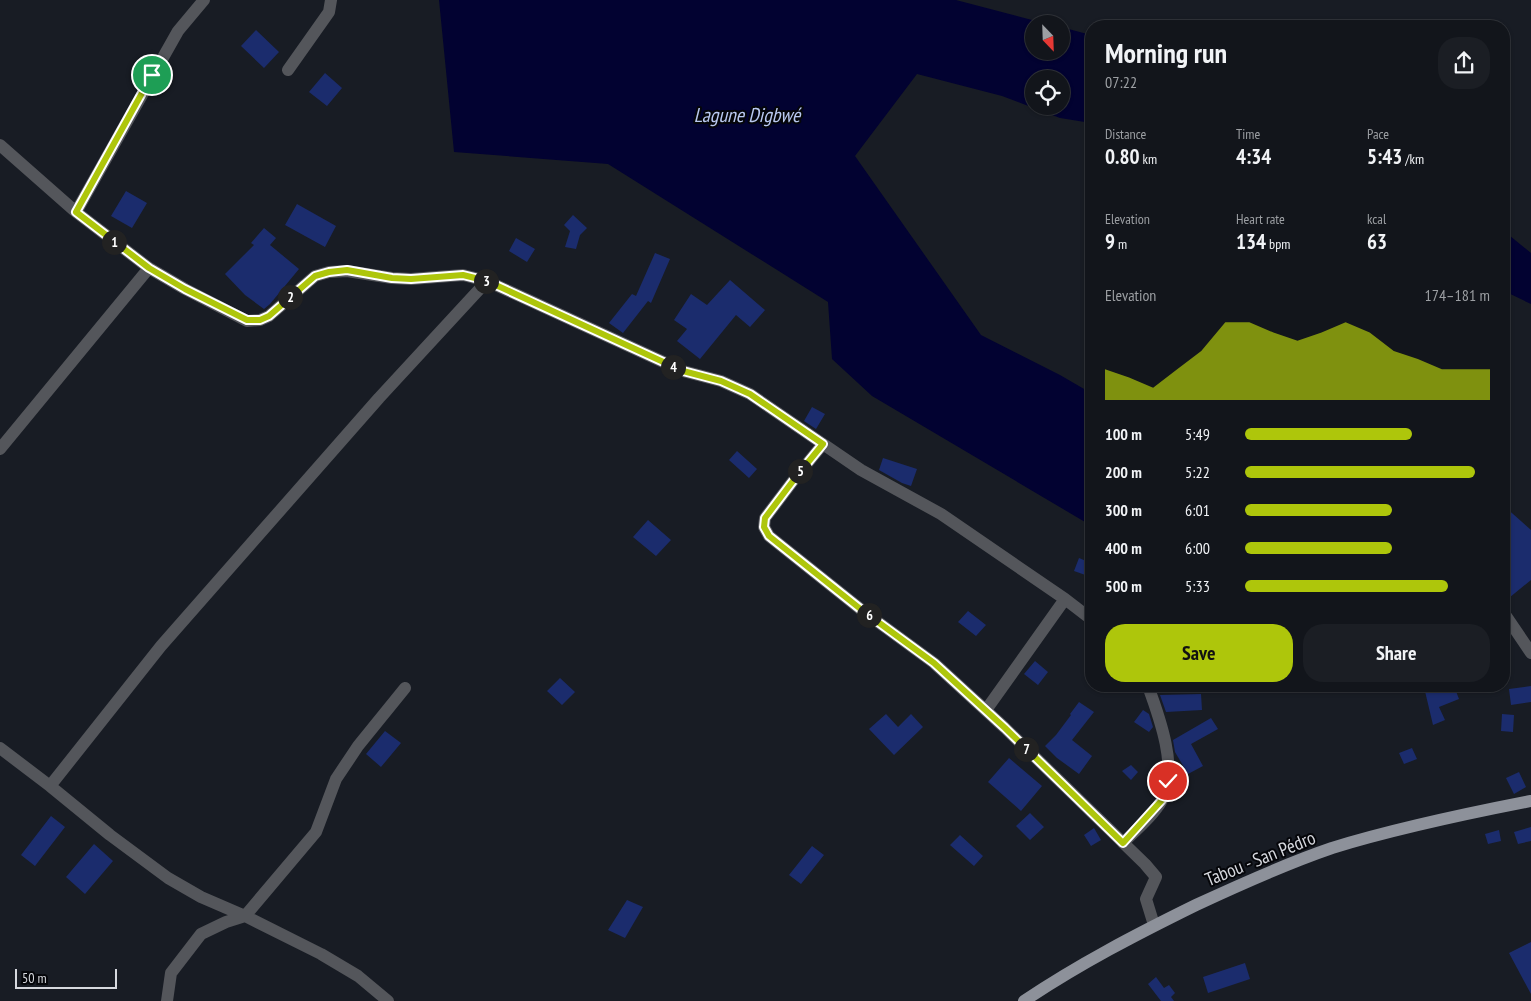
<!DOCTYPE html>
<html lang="en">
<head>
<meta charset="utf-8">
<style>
	:root { --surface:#12151b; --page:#1b1e24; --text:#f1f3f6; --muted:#9c9fa3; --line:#31343a; --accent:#aec60b }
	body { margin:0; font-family:"PT Sans Narrow",sans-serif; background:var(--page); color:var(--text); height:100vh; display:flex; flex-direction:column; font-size:19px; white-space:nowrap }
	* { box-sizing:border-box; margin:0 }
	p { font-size:16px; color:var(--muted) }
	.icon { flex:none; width:28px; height:28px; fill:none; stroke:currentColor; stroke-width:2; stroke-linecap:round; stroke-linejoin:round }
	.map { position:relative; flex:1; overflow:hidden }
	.panel { position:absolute; left:1085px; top:20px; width:425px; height:672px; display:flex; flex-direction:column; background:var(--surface); border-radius:20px; box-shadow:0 1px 4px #0004,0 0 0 1px var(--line) }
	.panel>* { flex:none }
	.needle { width:32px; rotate:157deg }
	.buttons { position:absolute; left:1025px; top:15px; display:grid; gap:10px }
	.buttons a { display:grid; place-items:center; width:45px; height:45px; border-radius:50%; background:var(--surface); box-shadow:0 1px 4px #0004,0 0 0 1px var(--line); font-size:25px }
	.scale { position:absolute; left:15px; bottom:12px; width:102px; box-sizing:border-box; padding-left:5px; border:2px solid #d6d8de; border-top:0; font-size:14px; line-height:18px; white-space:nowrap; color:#d6d8de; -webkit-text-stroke:4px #05060a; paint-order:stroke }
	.pin { position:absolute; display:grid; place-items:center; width:42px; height:42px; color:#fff; margin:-21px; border:2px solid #fff; border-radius:50%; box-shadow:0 1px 5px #0007 }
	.km { position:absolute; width:25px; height:25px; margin:-12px; border-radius:50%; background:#222; color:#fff; font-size:14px; line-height:25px; text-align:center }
	.round { display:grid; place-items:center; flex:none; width:52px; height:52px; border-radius:20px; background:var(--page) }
	.overview { display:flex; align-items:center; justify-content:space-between; height:85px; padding:0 20px }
	h1 { font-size:28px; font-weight:700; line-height:38px }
	.figures { display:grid; grid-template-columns:repeat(3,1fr); gap:8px; height:85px; padding:5px 20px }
	.figures div { display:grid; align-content:center }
	.figures b { font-size:21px; font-weight:700 }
	.figures small { font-size:14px; font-weight:400 }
	.figures p { font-size:14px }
	.chart { height:140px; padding:10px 20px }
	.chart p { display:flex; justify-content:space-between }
	.chart svg { width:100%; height:90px; margin-top:5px; fill:var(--accent); opacity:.7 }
	.action { display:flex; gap:10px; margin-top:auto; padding:10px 20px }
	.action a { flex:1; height:58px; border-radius:20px; background:var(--accent); color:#111; font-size:20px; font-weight:700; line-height:58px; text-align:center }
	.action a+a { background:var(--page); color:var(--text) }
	ul { padding:0 20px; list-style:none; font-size:16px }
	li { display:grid; grid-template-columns:80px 60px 1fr; align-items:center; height:38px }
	li i { height:12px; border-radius:6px; background:var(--accent) }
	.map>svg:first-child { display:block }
</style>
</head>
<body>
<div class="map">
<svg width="1531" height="1001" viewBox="0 0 1531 1001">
	<rect width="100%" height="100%" fill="#181c24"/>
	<path fill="#020231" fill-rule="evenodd" d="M439 0H956L1047 24H1034V51H1061V27L1091 35V123L1060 118 1002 96 917 74 855 156 981 335 1060 375 1091 393V528L1085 522 872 396 832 359 828 302 608 164 454 152ZM1034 79H1061V106H1034Z
		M1504 231 1531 253V304L1504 291Z"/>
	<path fill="#1b2c6d" d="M256 30 279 52 264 68 241 46Z
		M325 73 342 88 327 106 309 92Z
		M126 191 147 203 132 228 111 216Z
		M297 204 336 226 325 247 285 225Z
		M573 215 587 228 580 235 576 249 565 247 570 231 564 225Z
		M264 228 276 238 270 245 299 269 270 304 264 309 245 295 225 274 254 245 251 243Z
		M516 238 535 249 527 262 509 251Z
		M655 253 670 259 651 303 648 301 623 333 609 323 632 294 636 296Z
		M730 280 765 310 750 327 736 315 700 359 677 341 687 329 674 320 691 294 707 305Z
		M812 407 825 414 816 429 804 421Z
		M737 451 757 469 749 478 729 460Z
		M883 458 917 469 911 486 902 483 879 470Z
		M1504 506 1531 530V580L1504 602Z
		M648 520 671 540 656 556 633 537Z
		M1079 558 1091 563V577L1074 571Z
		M968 611 986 625 976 636 958 622Z
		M1035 661 1048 672 1038 685 1024 674Z
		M560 678 575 692 562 705 547 691Z
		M1430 686 1431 688 1438 687 1439 690 1454 686 1459 699 1439 707 1445 720 1433 725 1424 687Z
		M1531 686V702L1511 705 1509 689Z
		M1201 694 1202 710 1166 712 1160 695Z
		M1079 702 1094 712 1072 740 1092 756 1079 774 1057 758 1045 746 1056 735 1071 715 1070 714Z
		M1143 710 1149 714 1153 727 1149 732 1134 722Z
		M886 714 898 727 911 714 923 727 894 755 869 729Z
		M1502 714 1514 715 1513 732 1501 731Z
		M1211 718 1218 729 1191 744 1203 766 1188 774 1175 752 1173 740Z
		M385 731 401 743 381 767 366 754Z
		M1412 748 1417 759 1404 764 1399 753Z
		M1009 758 1042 786 1021 811 988 782Z
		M1131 765 1138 772 1131 780 1122 771Z
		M1519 772 1526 787 1514 794 1506 778Z
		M1030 813 1044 827 1030 840 1016 826Z
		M51 816 65 827 35 866 21 855Z
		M1531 827V841L1518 844 1514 832Z
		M1094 828 1101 840 1091 846 1084 835Z
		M1499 830 1501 841 1488 844 1485 834Z
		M960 835 983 856 974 866 950 845Z
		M94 844 113 861 85 894 66 877Z
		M812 846 824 855 801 884 789 875Z
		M627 900 643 907 625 938 608 930Z
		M1531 942V994L1509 953Z
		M1245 963 1250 979 1208 993 1203 977Z
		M1156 977 1164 988 1169 985 1175 993 1171 997 1174 1001H1161L1148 984Z"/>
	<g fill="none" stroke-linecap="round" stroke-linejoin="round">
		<path stroke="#54565b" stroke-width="12" d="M288 70 329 12 331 0
			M0 145 76 212 149 268 185 289 247 321 260 320 269 316 315 276 329 272 347 271 392 278 411 279 463 275 487 281 683 371 721 381 750 394 861 470 941 514 1065 599 1091 619
			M76 212 178 31 204 0
			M823 444 796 477 765 518 764 527 769 536 863 611 934 663 1005 728 1145 864 1156 877 1146 899 1154 925
			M0 449 149 268
			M1504 613 1531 653
			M986 710 1065 599
			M0 748 50 786 110 835 168 878 201 897 245 916 321 954 358 976 388 1001
			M50 786 161 646 379 398 487 281
			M1123 843C1136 830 1153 816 1162 800 1179 770 1159 716 1148 686
			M167 1001 171 973 201 934 226 922 245 916 316 832 336 779 358 746 405 688"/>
		<path stroke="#8d919a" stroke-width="12" d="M1024 1001C1079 964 1137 934 1196 905 1241 884 1285 864 1332 848 1397 828 1464 814 1531 801"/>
	</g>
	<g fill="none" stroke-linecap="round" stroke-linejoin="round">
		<defs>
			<path id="route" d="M152 75 76 212 149 268 185 289 247 320H260L269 316 315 276 329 272 347 270 392 278 411 279 463 275 487 281 683 371 721 381 750 394 823 444 796 477 765 518 764 527 769 536 863 611 934 663 1005 728 1123 843 1162 800 1168 781"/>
		</defs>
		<use href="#route" stroke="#fff" stroke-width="10"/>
		<use href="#route" stroke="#aec60b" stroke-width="6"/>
	</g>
	<g text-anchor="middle" stroke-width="4" stroke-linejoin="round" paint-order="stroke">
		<g font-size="19" fill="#d6d8de" stroke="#05060a">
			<text transform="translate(1260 858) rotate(-22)" y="7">Tabou - San Pédro</text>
		</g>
		<g font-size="20" font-style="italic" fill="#b9c8f0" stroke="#05060a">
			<text x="747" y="122">Lagune Digbwé</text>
		</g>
	</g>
</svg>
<div class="buttons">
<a><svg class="needle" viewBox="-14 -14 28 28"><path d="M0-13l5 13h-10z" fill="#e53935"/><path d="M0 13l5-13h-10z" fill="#9c9fa3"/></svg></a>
<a><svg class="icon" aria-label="locate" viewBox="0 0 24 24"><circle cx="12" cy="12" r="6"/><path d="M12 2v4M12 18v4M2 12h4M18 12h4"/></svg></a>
</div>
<div class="scale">50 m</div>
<div class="pin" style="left:152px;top:75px;background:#1e9e55"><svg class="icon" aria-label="arrive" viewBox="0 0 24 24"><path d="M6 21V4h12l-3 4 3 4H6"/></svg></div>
<div class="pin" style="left:1168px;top:781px;background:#d93025"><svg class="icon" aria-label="check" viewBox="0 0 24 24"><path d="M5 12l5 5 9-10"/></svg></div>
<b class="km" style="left:114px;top:242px">1</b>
<b class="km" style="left:290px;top:297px">2</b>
<b class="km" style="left:486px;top:281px">3</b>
<b class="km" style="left:673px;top:367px">4</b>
<b class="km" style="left:800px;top:471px">5</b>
<b class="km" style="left:869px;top:615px">6</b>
<b class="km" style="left:1026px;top:749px">7</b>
<section class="panel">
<div class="overview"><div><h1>Morning run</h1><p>07:22</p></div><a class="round"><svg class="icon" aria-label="share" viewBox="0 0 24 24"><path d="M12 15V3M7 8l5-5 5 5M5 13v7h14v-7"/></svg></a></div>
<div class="figures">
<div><p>Distance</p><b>0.80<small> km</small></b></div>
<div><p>Time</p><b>4:34</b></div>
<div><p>Pace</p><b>5:43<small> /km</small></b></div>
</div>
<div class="figures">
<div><p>Elevation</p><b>9<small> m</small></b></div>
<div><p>Heart rate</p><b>134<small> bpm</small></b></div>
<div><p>kcal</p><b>63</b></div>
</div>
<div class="chart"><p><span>Elevation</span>174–181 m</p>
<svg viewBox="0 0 160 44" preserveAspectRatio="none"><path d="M0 44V29L10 33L20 38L30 29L40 20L50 6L60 6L70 11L80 15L90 11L100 6L110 11L120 20L130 24L140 29L150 29L160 29V44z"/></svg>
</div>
<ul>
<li><b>100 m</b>5:49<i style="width:68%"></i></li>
<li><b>200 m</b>5:22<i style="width:94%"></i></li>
<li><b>300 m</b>6:01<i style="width:60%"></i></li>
<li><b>400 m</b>6:00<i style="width:60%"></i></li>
<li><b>500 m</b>5:33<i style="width:83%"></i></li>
</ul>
<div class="action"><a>Save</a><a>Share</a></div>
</section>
</div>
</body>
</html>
